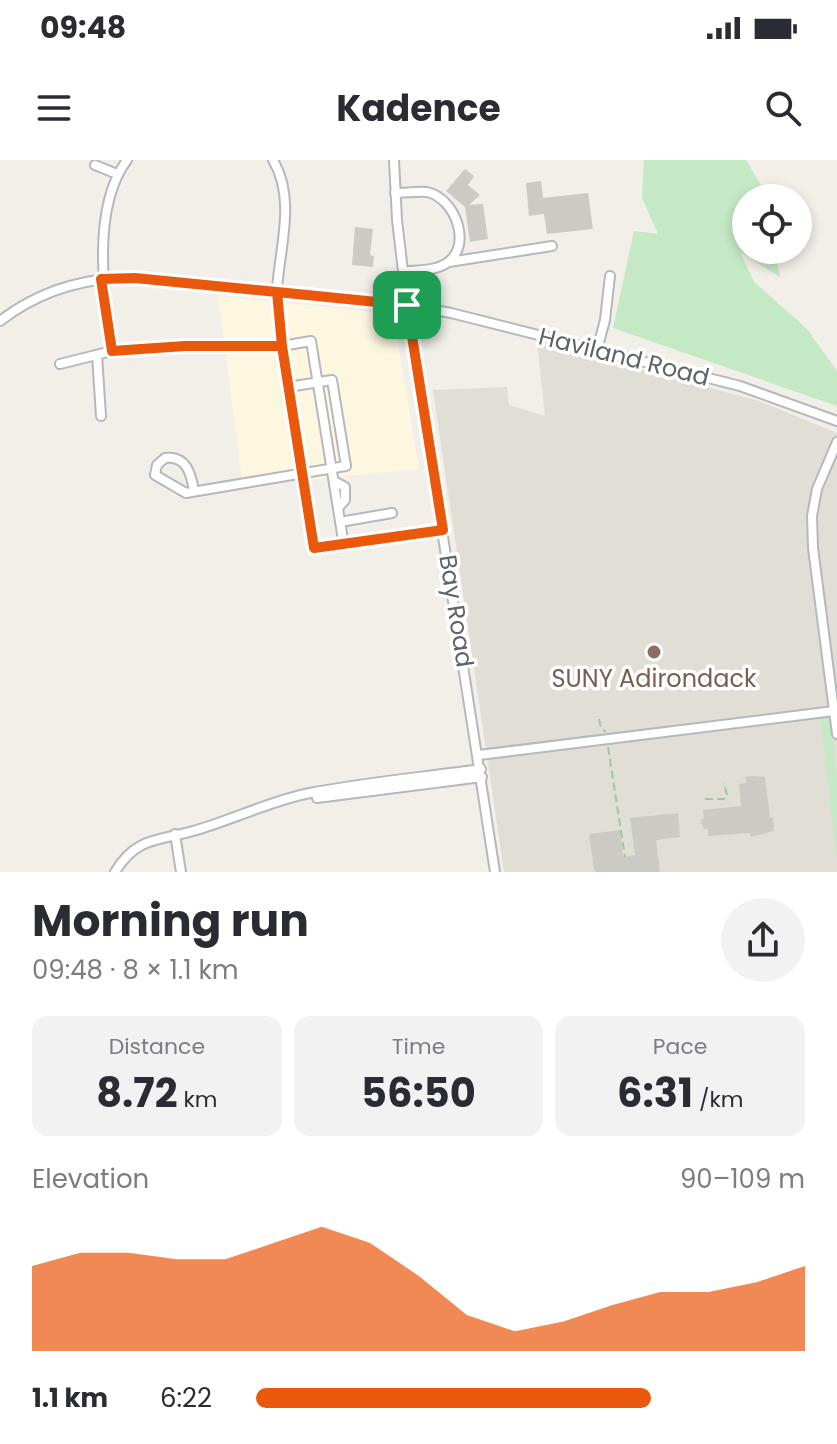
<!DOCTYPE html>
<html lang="en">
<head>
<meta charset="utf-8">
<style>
	:root { --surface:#fff; --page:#f2f2f3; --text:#2b2b33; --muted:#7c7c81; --accent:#ea580c }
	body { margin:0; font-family:Poppins,sans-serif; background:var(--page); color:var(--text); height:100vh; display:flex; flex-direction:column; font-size:30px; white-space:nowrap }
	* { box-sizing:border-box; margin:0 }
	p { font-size:26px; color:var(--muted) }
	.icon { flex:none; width:44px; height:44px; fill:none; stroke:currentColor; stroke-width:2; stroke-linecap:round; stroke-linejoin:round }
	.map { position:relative; height:712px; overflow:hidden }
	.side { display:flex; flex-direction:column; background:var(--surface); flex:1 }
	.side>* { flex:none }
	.controls { position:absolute; left:732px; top:24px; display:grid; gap:16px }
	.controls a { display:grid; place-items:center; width:80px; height:80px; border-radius:50%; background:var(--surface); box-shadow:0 4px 12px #0003; font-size:40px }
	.pin { position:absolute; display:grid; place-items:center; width:68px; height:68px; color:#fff; margin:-34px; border-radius:16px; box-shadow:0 4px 12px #0006 }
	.round { display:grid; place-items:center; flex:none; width:84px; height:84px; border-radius:42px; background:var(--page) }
	.summary { display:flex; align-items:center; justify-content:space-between; height:136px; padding:0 32px }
	h1 { font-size:44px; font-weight:700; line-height:60px }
	.metrics { display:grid; grid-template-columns:repeat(3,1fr); gap:12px; height:136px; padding:8px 32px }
	.metrics div { display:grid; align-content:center; border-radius:16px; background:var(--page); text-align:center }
	.metrics b { font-size:40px; font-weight:700 }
	.metrics small { font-size:22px; font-weight:400 }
	.metrics p { font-size:22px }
	.chart { height:224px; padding:16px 32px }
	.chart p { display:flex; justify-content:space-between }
	.chart svg { width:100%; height:144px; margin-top:8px; fill:var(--accent); opacity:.7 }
	ul { padding:0 32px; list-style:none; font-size:26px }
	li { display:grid; grid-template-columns:128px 96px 1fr; align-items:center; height:60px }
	li i { height:20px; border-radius:10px; background:var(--accent) }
	.status { display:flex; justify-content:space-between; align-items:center; height:56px; padding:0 40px; background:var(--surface); direction:ltr }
	.status svg { height:22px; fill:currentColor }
	header { display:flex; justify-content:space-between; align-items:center; height:104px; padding:0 32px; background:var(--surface); font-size:36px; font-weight:700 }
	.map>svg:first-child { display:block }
</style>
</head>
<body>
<div class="status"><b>09:48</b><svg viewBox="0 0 49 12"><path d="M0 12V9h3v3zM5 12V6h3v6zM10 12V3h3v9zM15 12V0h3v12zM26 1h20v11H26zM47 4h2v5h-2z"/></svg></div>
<header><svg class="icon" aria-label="menu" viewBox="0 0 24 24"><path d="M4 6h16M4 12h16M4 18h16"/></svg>Kadence<svg class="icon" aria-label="search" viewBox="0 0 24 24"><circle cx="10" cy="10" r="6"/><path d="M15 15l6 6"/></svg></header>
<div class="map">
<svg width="837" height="712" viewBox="0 0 837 712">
	<rect width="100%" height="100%" fill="#f1efe8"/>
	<path fill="#fef7e0" d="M218 136 393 154 419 309 243 326Z"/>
	<path fill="#e1ded6" d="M537 182 759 241 837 273V712H504L433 230 507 227 509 245 545 256Z"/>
	<path fill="#c5e8c5" d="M644 0H746L762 27 764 38H746V90H774L780 117 740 92 754 122 807 169 837 211V246L613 168 634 71 658 74 642 38Z
		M820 557 830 559 837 618V698Z"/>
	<path fill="#cccac5" d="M465 9 474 16 468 25 480 35 469 45 483 44 488 79 470 82 465 47 446 31Z
		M541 21 543 38 588 33 593 69 547 74 544 54 529 56 526 23Z
		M355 67 373 69 370 95 374 96 373 107 352 105Z
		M754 616 765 617 770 658 773 657 774 671 751 677 750 673 708 676V669H704L700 660 704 659 703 650 741 646 739 624 746 623 745 617Z
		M678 653 680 677 656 680 660 712H596L594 709 589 674 620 670 623 697 635 695 630 658Z"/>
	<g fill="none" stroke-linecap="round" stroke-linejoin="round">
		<defs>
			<path id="minor" d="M394 0 397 60 407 145 495 712
				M95 5 117 14
				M395 33C405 33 417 31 427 32 455 38 473 85 447 103 435 111 417 110 403 112
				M449 102 552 86
				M0 161C35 134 72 121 116 118L407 145 451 153 740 226 837 261
				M597 190 605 160 610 116
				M112 191C104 134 91 49 127 0
				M97 195 101 256
				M60 204 112 191 185 186H282C280 167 276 147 277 129 280 86 296 39 273 0
				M837 282 817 329 812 356 813 388 837 574
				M334 321 345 327V340L338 348
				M194 331C191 313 186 295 165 298L157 305 155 315 186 333 346 306 332 220 288 227
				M340 362 392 353
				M344 386 311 181 282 186 314 388 443 370
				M479 595 834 551
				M317 638 482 617
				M175 674 181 712
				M115 712C136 677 158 681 193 671 233 660 269 641 310 633 366 622 424 617 481 609"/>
		</defs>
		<use href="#minor" stroke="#b5b8bc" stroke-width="12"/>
		<path stroke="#9cc7a9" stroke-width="2" stroke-dasharray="8 4" stroke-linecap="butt" d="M599 559 601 568 606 572
			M608 587 625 697
			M705 639H724L727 635 724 623"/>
		<use href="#minor" stroke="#fff" stroke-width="8"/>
	</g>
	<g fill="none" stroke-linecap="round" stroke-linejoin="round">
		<defs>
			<path id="route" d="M407 145 277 132 282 186H185L112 191 101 119 135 118 277 132 282 186 314 388 443 370 407 145"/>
		</defs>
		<use href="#route" stroke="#fff" stroke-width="16"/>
		<use href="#route" stroke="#ea580c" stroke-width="10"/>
	</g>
	<circle fill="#8d6e63" stroke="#fff" stroke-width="3" cx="654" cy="492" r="8"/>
	<g text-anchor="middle" stroke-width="7" stroke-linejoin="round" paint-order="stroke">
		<g font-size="24" fill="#5f6368" stroke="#fff">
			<text transform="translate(624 197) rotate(14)" y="8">Haviland Road</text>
			<text transform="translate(456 451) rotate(81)" y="8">Bay Road</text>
		</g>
		<g font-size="24" fill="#785e54" stroke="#fff">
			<text x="654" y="527">SUNY Adirondack</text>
		</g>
	</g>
</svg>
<div class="controls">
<a><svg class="icon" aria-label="locate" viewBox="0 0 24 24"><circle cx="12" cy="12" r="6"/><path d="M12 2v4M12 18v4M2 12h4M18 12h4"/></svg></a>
</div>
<div class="pin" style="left:407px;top:145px;background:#1e9e55"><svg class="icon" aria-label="arrive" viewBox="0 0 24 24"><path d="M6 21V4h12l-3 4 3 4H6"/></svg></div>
</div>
<section class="side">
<div class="summary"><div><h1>Morning run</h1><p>09:48 · 8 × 1.1 km</p></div><a class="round"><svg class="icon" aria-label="share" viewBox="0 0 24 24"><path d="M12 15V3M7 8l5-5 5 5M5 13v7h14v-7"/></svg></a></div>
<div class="metrics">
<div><p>Distance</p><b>8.72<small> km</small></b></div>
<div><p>Time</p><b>56:50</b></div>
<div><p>Pace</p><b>6:31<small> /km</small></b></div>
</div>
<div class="chart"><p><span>Elevation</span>90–109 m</p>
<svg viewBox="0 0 160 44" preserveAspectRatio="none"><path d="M0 44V18L10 14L20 14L30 16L40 16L50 11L60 6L70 11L80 21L90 33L100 38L110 35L120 30L130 26L140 26L150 23L160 18V44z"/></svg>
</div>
<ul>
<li><b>1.1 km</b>6:22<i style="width:72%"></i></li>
</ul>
</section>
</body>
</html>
